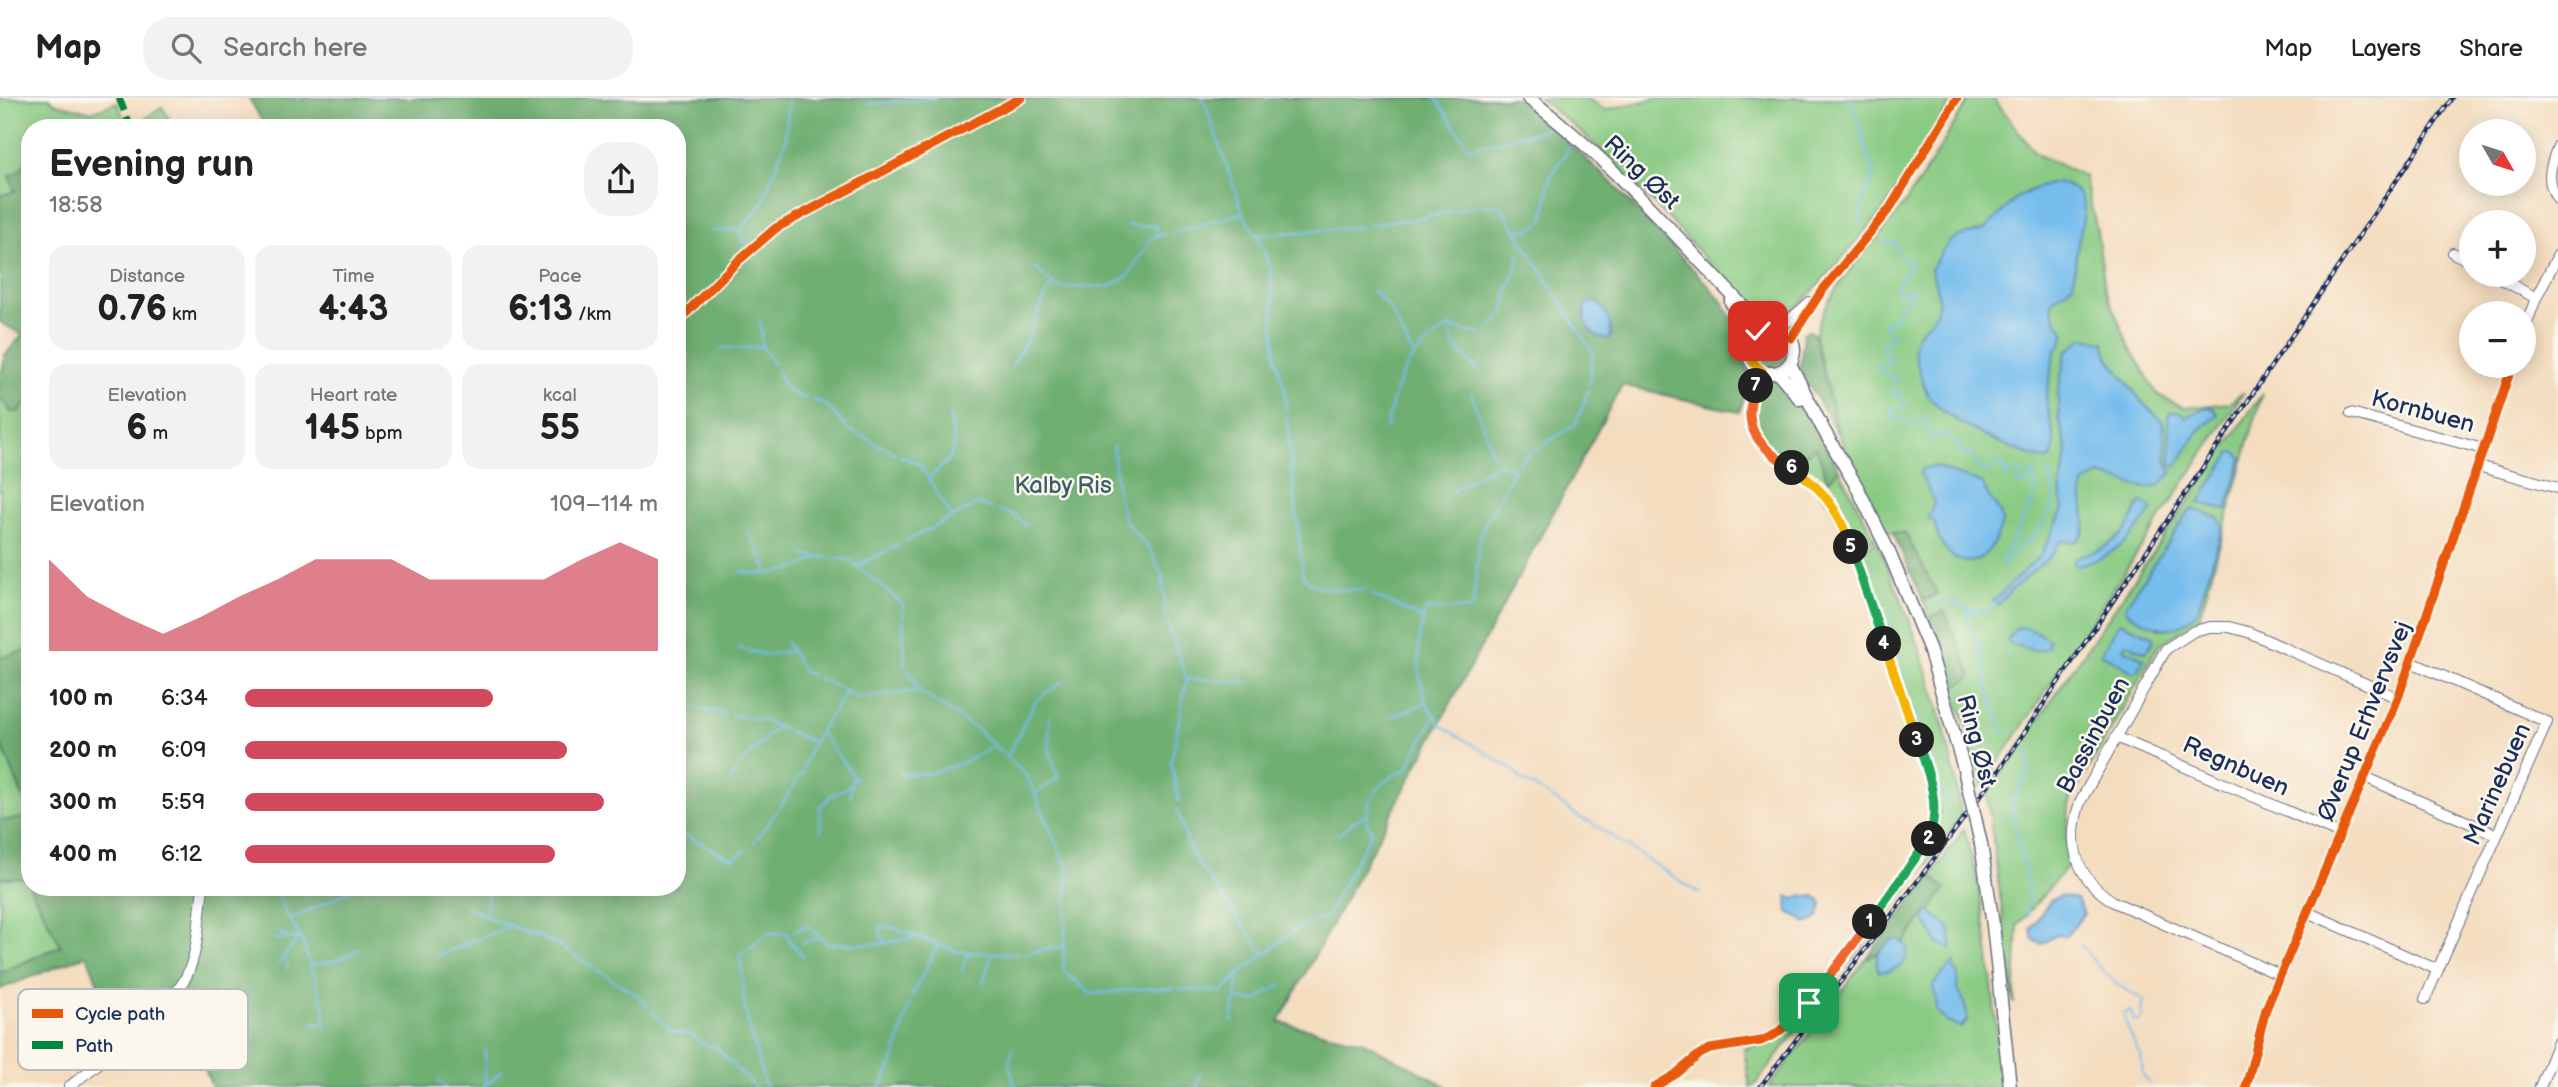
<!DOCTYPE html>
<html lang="en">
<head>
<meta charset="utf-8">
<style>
	:root { --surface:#fff; --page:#f2f2f2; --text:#222; --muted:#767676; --line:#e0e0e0; --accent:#d1495b }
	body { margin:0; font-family:"Balsamiq Sans",sans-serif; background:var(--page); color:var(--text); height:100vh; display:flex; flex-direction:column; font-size:26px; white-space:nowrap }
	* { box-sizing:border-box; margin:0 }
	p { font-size:23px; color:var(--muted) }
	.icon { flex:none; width:38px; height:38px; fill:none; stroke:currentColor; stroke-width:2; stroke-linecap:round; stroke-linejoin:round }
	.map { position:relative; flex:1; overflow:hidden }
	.details { position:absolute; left:21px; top:21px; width:665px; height:777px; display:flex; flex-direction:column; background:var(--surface); border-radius:28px; box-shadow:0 4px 18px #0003 }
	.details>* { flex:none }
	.needle { width:46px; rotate:129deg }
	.buttons { position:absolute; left:2459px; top:21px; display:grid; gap:14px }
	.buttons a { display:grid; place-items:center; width:77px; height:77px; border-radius:50%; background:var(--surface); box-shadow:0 4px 18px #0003; font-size:35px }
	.pin { position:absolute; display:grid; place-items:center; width:60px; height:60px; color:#fff; margin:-30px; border-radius:14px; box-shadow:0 4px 10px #0006 }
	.km { position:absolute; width:35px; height:35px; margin:-18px; border-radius:50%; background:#222; color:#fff; font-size:19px; line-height:35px; text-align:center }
	.round { display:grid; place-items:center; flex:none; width:74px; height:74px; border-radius:28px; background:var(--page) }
	.headline { display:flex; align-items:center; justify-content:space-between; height:119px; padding:0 28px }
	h1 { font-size:38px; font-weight:600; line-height:52px }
	.metrics { display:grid; grid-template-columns:repeat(3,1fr); gap:10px; height:119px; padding:7px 28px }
	.metrics div { display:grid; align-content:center; border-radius:18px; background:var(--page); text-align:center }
	.metrics b { font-size:35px; font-weight:600 }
	.metrics small { font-size:19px; font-weight:400 }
	.metrics p { font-size:19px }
	.chart { height:196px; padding:14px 28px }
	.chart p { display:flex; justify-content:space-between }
	.chart svg { width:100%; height:126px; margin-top:7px; fill:var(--accent); opacity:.7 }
	ul { padding:0 28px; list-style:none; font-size:23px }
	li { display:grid; grid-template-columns:112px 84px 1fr; align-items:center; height:52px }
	li i { height:18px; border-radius:9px; background:var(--accent) }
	header { display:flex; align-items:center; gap:42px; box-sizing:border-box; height:98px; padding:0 35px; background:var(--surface); border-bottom:2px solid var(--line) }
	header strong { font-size:33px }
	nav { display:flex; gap:38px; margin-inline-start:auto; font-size:24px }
	.search { width:490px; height:63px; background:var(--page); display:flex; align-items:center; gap:18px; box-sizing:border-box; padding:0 24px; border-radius:28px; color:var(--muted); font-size:26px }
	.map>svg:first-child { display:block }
</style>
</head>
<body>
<header>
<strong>Map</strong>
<div class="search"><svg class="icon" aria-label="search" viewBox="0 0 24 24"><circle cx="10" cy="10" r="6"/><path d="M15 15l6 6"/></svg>Search here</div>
<nav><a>Map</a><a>Layers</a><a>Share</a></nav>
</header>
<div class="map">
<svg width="2558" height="989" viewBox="0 0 2558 989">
	<rect width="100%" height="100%" fill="#fbf7ec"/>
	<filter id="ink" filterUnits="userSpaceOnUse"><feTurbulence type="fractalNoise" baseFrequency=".0143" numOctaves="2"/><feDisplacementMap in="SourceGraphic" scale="14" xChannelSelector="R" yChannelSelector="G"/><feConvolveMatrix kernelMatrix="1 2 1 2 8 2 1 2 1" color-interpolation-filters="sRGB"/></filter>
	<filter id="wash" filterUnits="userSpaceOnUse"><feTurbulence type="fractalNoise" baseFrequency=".00686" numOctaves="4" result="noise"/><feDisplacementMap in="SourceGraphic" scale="28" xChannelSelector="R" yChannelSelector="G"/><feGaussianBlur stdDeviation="1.57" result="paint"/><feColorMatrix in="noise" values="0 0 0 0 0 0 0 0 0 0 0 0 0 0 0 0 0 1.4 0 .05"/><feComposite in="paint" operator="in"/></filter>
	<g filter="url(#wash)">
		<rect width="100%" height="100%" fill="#f4ddbf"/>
		<path fill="#8acb84" stroke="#527d71" stroke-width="2" fill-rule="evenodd" d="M0 0H49L56 6 92 14 117 4 127 28 134 29 162 9 175 30H30V66H25L18 74 15 93 0 98Z
			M1538 0H1587L1605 12 1658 0H1953L1913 69 1881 115 1818 188 1786 219 1763 224C1690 147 1624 63 1538 0Z
			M1969 0H1993L2036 56 2084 78 2097 133 2105 191 2129 248 2158 297 2185 310 2229 305 2244 294 1982 689 1970 639 1953 590 1972 578 1944 513 1930 520 1923 502 1933 499 1937 495 1905 435 1886 434 1838 336 1815 238C1824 193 1868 154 1895 118 1923 82 1946 40 1969 0Z
			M1756 253a15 15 0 1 1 30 0a15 15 0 1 1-30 0Z
			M2262 296 2199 521 2159 547 2070 703 2066 736 2069 766 2018 827 2014 906 1987 696ZM2223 429 2197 514C2188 524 2172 532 2158 531ZM2120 524 2152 538 2126 544 2123 550 2101 555Z
			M0 298 11 314H18L30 302V551L0 560Z
			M1817 348 1827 383 1839 371 1875 441 1855 450 1846 424 1794 365Z
			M1877 444C1916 533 1948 621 1961 717L1927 766 1753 989H1750L1744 951 1766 944 1778 937 1925 754 1938 727 1939 711 1857 454Z
			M0 643 30 715V719L0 723Z
			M1964 731C1989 814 1993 903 2002 989H1769L1866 861 1878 856 1881 852 1904 844 1945 791 1931 778Z
			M0 780H25L61 848 0 875Z"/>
		<path fill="#6faf72" stroke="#456f68" stroke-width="2" fill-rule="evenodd" d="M249 0H1515L1542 21 1611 84 1720 200 1739 232 1741 260 1752 279 1739 314 1622 287 1279 924 1364 944 1448 989H212L177 899 146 921 120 943 87 857 0 891V875L61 848 30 789H677V30H266ZM1596 203 1611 231V238L1598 239 1589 231V205Z
			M25 66H30V302L18 314H11L0 298V275L2 274 5 257 23 237 0 224V98L15 93 9 78 18 74Z
			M1810 233 1815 238 1838 336 1800 271 1804 234Z
			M1767 279C1769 279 1775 279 1777 281 1798 292 1827 350 1839 371L1828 383 1816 349 1794 365C1765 350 1747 333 1757 298 1759 290 1760 284 1767 279Z
			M1893 435H1905L1937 495 1923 502Z
			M1944 513 1972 579 1953 590 1930 520Z
			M30 551V715L0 643V560Z
			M30 719V789L25 780H0V723Z
			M1931 778 1945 791 1931 812 1926 815 1904 844 1898 842C1885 847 1879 856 1866 861Z"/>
		<path fill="#76bded" stroke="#4876a6" stroke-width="2" d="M2057 84C2099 96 2080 122 2077 152 2075 164 2075 174 2073 186L2052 203C2050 215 2057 225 2065 235L2061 246 2055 254 2046 299 2054 340V351L2051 361 2044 362C2007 349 1957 330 1930 300 1923 291 1922 280 1918 269 1915 259 1912 248 1917 238 1920 231 1927 227 1931 222 1945 207 1935 187 1931 170L1949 144 1957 139 1984 132 2016 100 2036 90Z
			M1596 203C1605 211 1615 229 1609 241 1591 241 1581 222 1586 206Z
			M2083 240 2104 244 2108 259 2142 304 2163 324 2167 364 2172 374 2159 388 2146 390 2100 377 2084 385C2078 406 2095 429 2075 444L2062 443 2058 445 2052 457 2011 492 1997 507 1993 503 2041 457 2063 411 2060 390 2067 355 2059 320 2058 294 2066 254Z
			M2206 309 2213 310 2218 316 2198 334 2176 369 2171 366 2168 318 2172 314H2182L2186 319Z
			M2231 354H2236L2242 360 2227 411 2199 405Z
			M1934 368 1983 386C1986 400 2003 411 2002 425 2001 433 1996 439 1993 446 1971 482 1938 457 1935 424L1928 421 1934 404 1920 375 1922 371Z
			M2142 404 2151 409 2152 413C2130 443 2115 458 2078 468L2074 465 2075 460C2081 456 2084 457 2091 455 2101 452 2118 441 2125 433 2133 424 2134 411 2142 404Z
			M2193 411 2219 420 2223 429 2197 514C2173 541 2155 529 2129 516L2126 512V507L2188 415Z
			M2120 524 2152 538 2154 542 2145 554 2126 545 2123 550 2144 561 2137 573 2133 574 2101 555Z
			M2017 529C2028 529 2040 535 2049 542L2048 548C2035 559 2027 547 2012 547L2007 542Z
			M1802 797 1807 799 1815 798 1822 805 1819 818 1814 823 1804 824 1799 819 1788 814 1787 798 1795 801Z
			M2060 798 2077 801 2084 816 2066 838 2056 837 2042 846 2033 842 2031 831 2050 803Z
			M1928 812 1950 830 1952 850 1938 846 1925 822Z
			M1892 842H1898L1907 848C1909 868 1897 873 1879 874 1872 860 1881 850 1892 842Z
			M1954 864V872L1958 875 1957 892C1964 899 1967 912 1967 922L1961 929 1946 924 1936 912C1939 903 1934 899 1934 890 1933 881 1950 871 1954 864Z"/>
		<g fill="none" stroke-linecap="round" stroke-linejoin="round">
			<path stroke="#76bded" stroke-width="2" d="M1203 0 1243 115 1261 145 1271 173 1276 261 1285 292 1286 311
				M1436 0 1469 50 1547 31
				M1851 0 1874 77 1860 108 1862 126
				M868 6 937 0
				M1128 127 1142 129 1155 126 1157 136
				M1369 127 1397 122H1412L1469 109 1500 107 1593 255 1589 286
				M713 133 739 132
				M1518 133 1524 131 1529 133 1544 121 1550 80 1569 50
				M1172 135 1242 115
				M1258 137 1361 129
				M1884 143 1894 144 1900 157 1911 166 1897 187V192L1902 195 1911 191 1913 194 1911 201 1904 203 1898 209V220L1885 224V228L1893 239 1880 248 1887 255 1891 264 1880 265 1877 268 1878 273 1896 279 1891 294 1894 297 1901 296 1905 303 1903 311H1892V318L1904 322 1912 328 1922 320H1926L1929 338 1933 340 1947 335 1950 337V343L1961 348 1959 357C1963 358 1967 356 1970 356 1979 358 1972 373 1990 374L1999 364H2002L2006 378 2014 372 2021 373 2017 383 2021 388 2027 384 2029 376H2033C2036 385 2036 393 2033 403L2003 460V467L2023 445 2032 441 2054 408 2056 401 2048 372
				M747 147 740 132 762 106 786 41 788 0
				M1034 169 1054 187
				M1373 193 1390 211 1413 257
				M760 223 762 249 774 266
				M1449 230 1456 251 1477 271
				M1488 233 1504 216 1507 193 1516 175 1519 157
				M721 250 762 249
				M1012 268 1025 245 1049 190 1111 188 1129 177 1151 140 1165 136
				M777 272C783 287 788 297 806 300
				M1471 295 1494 359
				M812 301 826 307 847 330
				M1286 317 1303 477C1315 497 1344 489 1364 493
				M1386 331C1397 281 1405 257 1449 229L1473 235 1482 234
				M852 333 895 355
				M1113 348 1118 397 1125 423 1150 452 1163 479 1165 519
				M901 358 921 368 952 419
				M1519 366 1522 361 1576 326 1588 292
				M930 379C959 356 955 351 950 317
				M1451 394 1498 365 1514 371 1481 433 1478 454
				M999 412 1013 417 1027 428
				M747 433 760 454 767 473
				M906 443 978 406 991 410
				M803 457 850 462 903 506V518
				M1478 459 1473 511H1426C1415 538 1414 601 1439 621V626L1512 671 1522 682 1557 703 1580 720 1590 724 1700 796
				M857 468 900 446
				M741 473C765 481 796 472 817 460
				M1371 496 1421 520
				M1936 501C1959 500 1972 526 1995 505
				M1969 512 1968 522 1979 547 1988 588 2003 636
				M1892 516 1887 523 1889 540 1939 690 1948 706
				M903 522 905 567
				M1167 524 1187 581 1171 664 1179 704
				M1871 538 1875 537
				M786 544 803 573 811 577
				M738 550 766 557 791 553
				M908 571 919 593 975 630 1027 678 1068 772 1063 872 1091 896 1150 890 1173 891
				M818 580 860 600 917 593
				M1187 581 1248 584
				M677 597 700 611 724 615
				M731 617 763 622 813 644
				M1389 620 1425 605
				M820 634 856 681
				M2026 655C2037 675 2018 688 2011 706L2028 788V819
				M1007 659 1036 602 1062 584
				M741 666 776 629
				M803 669 813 644 846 594
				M899 676 930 675 960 666 993 648
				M730 685 735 674
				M1036 695 1058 680 1049 650 1050 618
				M850 699 852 679
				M1177 712 1192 757 1264 856
				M677 733 732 761 746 752
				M821 733 820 710 829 699 851 687
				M1337 738 1354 723 1365 718
				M754 744 782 706 803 673
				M274 789 286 815 301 840 324 908 326 931
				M466 809 492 821 554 845 637 897 647 908
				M486 816 489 789
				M292 821 357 789
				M279 833 286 840
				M793 835 806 827 828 846H879L919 839 958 854 1019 856
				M275 841 299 840
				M886 844 881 839 880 829 894 830 918 839
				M802 845 817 840
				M2081 847C2099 870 2118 891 2145 902L2141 910 2142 920 2138 924 2134 923 2131 914 2128 913 2124 916C2124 928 2134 940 2137 952L2141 955 2143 978 2150 986
				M1025 855 1062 849
				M437 858 510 828
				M286 861 287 870
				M279 865 299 840
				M311 867 335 863 359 852
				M962 873 968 854
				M983 885 992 856
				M1179 891 1222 894 1239 876 1303 826 1326 819 1370 737 1372 732 1367 727C1364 701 1382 680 1406 672L1434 619
				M912 898 938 847
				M1237 901 1254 903 1282 886
				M652 913 671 933 692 937 705 947 716 949 754 989
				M1232 924 1239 877
				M311 926H324
				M1013 951 1009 964 1015 989
				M485 952V989
				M438 983 445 989
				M485 988 502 973
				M765 989 745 911 740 858 768 835H786L792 846 803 858
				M881 989 894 962 910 905
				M1197 989 1201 976"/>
		</g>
	</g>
	<g filter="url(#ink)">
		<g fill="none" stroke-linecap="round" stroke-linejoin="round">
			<defs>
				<path id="minor" d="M2558 48C2550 68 2545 84 2558 102
					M2453 155 2471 164
					M2494 177 2536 200
					M677 224 739 162 776 130 1021 0
					M1779 231 1810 204
					M2524 233 2536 200 2558 157
					M1791 240 1821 194 1890 110 1957 0
					M2351 315 2483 351
					M2478 368 2558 390
					M2411 564 2547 624 2425 901
					M2116 639 2340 736
					M2365 679 2497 737
					M2307 814 2438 872
					M2280 877 2114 804C2075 780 2066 746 2080 704L2166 551 2194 533 2210 529H2229L2248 534 2398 600
					M100 928 111 954
					M69 989C104 960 166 918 186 879 199 853 199 818 203 789
					M1654 989 1676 976 1700 956 1710 951 1761 943 1774 937 1795 921 1922 754C1936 729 1937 708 1930 680L1844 428C1835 410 1826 393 1809 380 1799 372 1787 367 1776 360 1740 336 1747 307 1762 273
					M2246 989 2266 911 2398 600 2512 268
					M2540 989 2558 944"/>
				<path id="major" d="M1528 0C1617 66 1687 152 1764 230
					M1731 204 1753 239
					M1748 252a23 23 0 1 1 46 0a23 23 0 1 1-46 0Z
					M1790 266 1823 331 1857 389 1888 452 1929 550 1964 671
					M1778 274 1800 301
					M1981 746 1993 827 2010 989"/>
			</defs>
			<use href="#minor" stroke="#676c80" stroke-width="12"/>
			<use href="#major" stroke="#676c80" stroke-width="15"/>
			<use href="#minor" stroke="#fff" stroke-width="10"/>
			<use href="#major" stroke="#fff" stroke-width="12"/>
			<defs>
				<path id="rail" d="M1760 989 1919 781 1995 678 2452 0"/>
			</defs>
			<use href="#rail" stroke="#1b2f5e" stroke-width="4.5"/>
			<use href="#rail" stroke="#fbf7ec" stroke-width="2" stroke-dasharray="5" stroke-linecap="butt"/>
			<defs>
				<path id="major-bridge" d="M1964 671 1981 746"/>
			</defs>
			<use href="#major-bridge" stroke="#676c80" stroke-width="15" stroke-linecap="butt"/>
			<use href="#major-bridge" stroke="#fff" stroke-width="12"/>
			<path stroke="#00873e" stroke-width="7" stroke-dasharray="14 7" stroke-linecap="butt" d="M119 0 131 30"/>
			<defs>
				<path id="cycleway" d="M677 224 739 162 776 130 1021 0
					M1791 240 1821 194 1890 110 1957 0
					M1654 989 1676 976 1700 956 1710 951 1761 943 1774 937 1795 921 1922 754C1936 729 1937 708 1930 680L1844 428C1835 410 1826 393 1809 380 1799 372 1787 367 1776 360 1740 336 1747 307 1762 273
					M2246 989 2266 911 2398 600 2512 268"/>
			</defs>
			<use href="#cycleway" stroke="#fbf7ec" stroke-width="13"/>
			<use href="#cycleway" stroke="#e8590c" stroke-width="9"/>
		</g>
	</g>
	<g fill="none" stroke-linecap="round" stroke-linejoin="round" filter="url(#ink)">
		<defs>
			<path id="split-1" d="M1809 905 1870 824"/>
			<path id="split-2" d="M1870 824 1929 741"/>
			<path id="split-3" d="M1917 642C1929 676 1941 706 1929 741"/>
			<path id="split-4" d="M1884 546 1917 642"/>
			<path id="split-5" d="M1851 449 1884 546"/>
			<path id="split-6" d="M1792 370C1824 390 1839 414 1851 449"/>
			<path id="split-7" d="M1756 288C1739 329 1759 349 1792 370"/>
			<path id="split-8" d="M1756 288 1762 273C1747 262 1745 247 1758 233"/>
		</defs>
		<use href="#split-1" stroke="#fff" stroke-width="14"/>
		<use href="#split-2" stroke="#fff" stroke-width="14"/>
		<use href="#split-3" stroke="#fff" stroke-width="14"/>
		<use href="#split-4" stroke="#fff" stroke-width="14"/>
		<use href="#split-5" stroke="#fff" stroke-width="14"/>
		<use href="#split-6" stroke="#fff" stroke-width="14"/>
		<use href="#split-7" stroke="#fff" stroke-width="14"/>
		<use href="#split-8" stroke="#fff" stroke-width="14"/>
		<use href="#split-1" stroke="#f0652b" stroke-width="9"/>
		<use href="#split-2" stroke="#22a559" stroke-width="9"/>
		<use href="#split-3" stroke="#22a559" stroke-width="9"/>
		<use href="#split-4" stroke="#f5b400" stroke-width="9"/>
		<use href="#split-5" stroke="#22a559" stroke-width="9"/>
		<use href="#split-6" stroke="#f5b400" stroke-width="9"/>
		<use href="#split-7" stroke="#f0652b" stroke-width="9"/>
		<use href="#split-8" stroke="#f5b400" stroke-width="9"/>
	</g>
	<g text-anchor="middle" stroke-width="5" stroke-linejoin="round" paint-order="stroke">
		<g font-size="24" fill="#1b2f5e" stroke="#fbf7ec">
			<text transform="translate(1642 74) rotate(44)" y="8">Ring Øst</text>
			<text transform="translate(2423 313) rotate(15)" y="8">Kornbuen</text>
			<text transform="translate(2364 623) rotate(-68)" y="8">Øverup Erhvervsvej</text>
			<text transform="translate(2093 637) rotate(-62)" y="8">Bassinbuen</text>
			<text transform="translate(1977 643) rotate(75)" y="8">Ring Øst</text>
			<text transform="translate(2236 668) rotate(24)" y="8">Regnbuen</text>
			<text transform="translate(2497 686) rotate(-66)" y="8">Marinebuen</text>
		</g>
		<g font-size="24" fill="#3c5e69" stroke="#fbf7ec">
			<text x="1063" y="395">Kalby Ris</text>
		</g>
	</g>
	<rect x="18" y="891" width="230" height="81" rx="10" fill="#fbf7ec" stroke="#b8bbc1" stroke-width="2"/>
	<rect x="32" y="911" width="31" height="9" fill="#e8590c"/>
	<rect x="32" y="943" width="31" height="8" fill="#00873e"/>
	<g font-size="19" fill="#1b2f5e">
		<text x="75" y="922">Cycle path</text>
		<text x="75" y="954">Path</text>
	</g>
</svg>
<div class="buttons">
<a><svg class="needle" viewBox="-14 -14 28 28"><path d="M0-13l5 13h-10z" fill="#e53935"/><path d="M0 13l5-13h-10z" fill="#767676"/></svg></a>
<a>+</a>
<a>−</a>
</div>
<div class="pin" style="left:1809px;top:905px;background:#1e9e55"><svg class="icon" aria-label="arrive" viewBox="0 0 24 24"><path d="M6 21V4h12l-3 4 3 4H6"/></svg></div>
<div class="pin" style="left:1758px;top:233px;background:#d93025"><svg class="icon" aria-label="check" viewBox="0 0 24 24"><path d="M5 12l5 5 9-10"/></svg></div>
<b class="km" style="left:1870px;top:824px">1</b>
<b class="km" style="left:1929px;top:741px">2</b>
<b class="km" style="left:1917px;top:642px">3</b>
<b class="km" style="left:1884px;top:546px">4</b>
<b class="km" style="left:1851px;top:449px">5</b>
<b class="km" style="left:1792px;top:370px">6</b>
<b class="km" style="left:1756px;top:288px">7</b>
<section class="details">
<div class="headline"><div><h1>Evening run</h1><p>18:58</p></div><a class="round"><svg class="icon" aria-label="share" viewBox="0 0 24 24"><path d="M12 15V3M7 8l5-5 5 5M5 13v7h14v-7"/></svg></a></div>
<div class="metrics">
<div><p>Distance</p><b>0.76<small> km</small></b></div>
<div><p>Time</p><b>4:43</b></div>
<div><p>Pace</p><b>6:13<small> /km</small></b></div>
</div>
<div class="metrics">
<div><p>Elevation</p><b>6<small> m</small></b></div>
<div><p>Heart rate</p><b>145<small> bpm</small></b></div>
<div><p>kcal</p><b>55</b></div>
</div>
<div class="chart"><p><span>Elevation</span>109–114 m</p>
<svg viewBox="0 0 160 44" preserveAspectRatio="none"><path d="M0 44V12L10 25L20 32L30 38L40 32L50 25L60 19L70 12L80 12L90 12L100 19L110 19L120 19L130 19L140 12L150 6L160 12V44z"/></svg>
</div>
<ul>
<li><b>100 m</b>6:34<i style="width:60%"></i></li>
<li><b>200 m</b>6:09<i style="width:78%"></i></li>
<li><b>300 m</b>5:59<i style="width:87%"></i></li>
<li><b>400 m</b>6:12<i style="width:75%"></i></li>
</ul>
</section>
</div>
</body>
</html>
